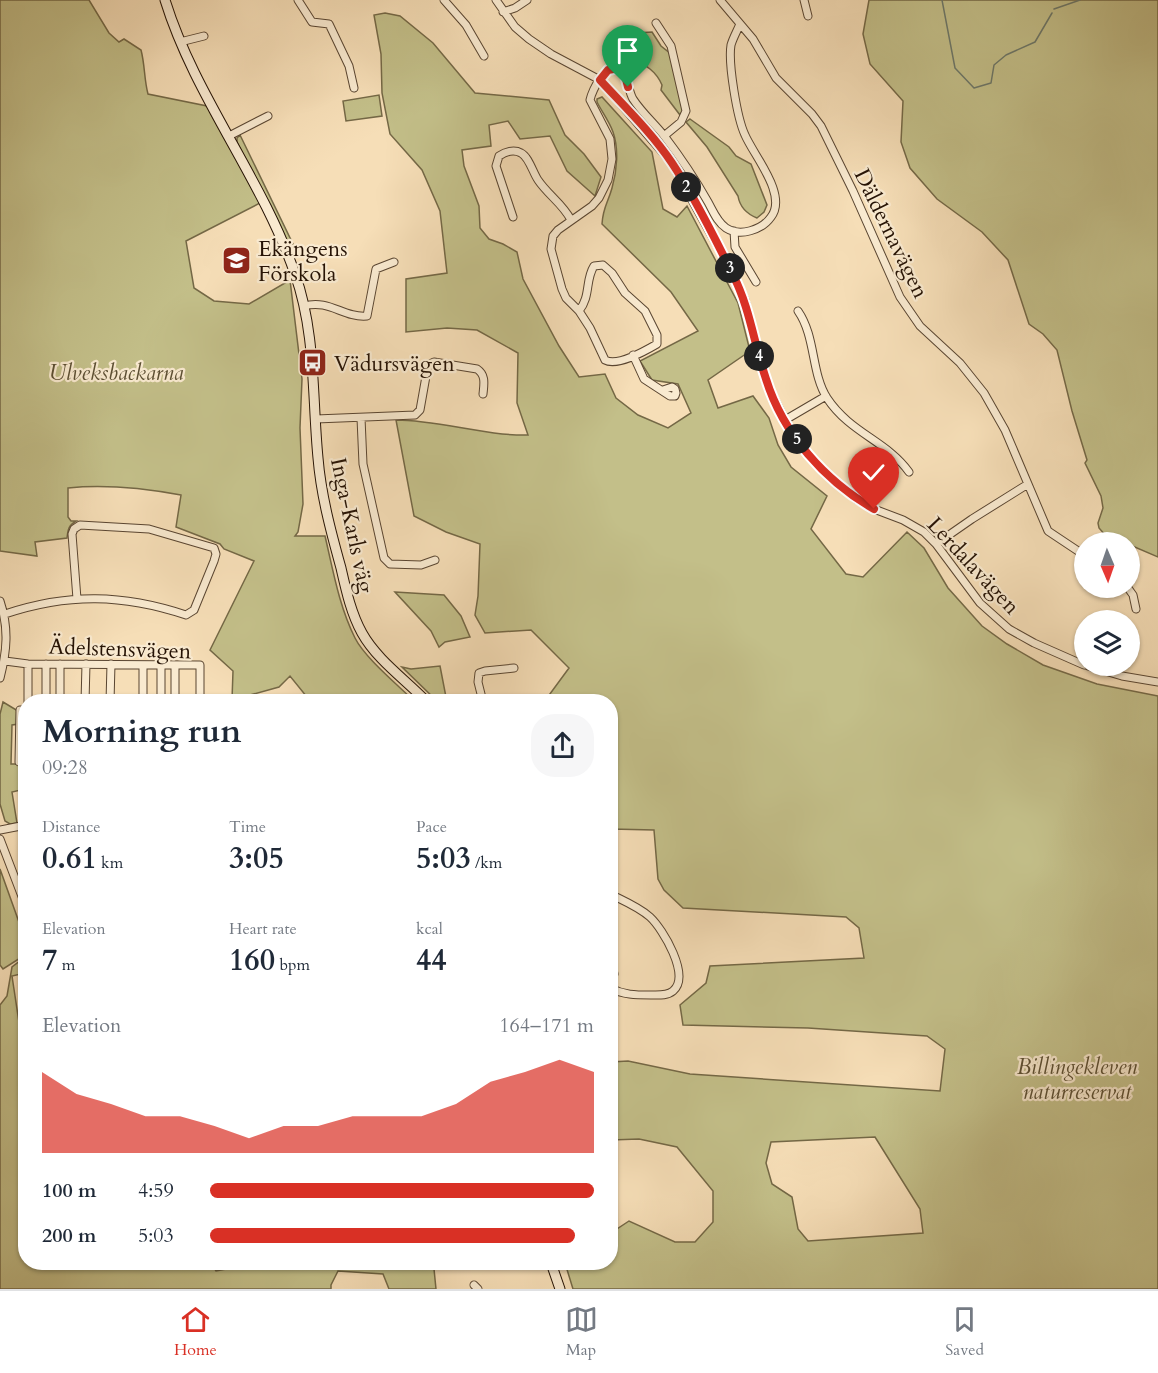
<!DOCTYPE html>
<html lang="en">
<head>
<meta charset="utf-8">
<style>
	:root { --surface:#fff; --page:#f6f6f7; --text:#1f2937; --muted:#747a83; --line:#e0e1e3; --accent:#d93025 }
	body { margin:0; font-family:Cardo,serif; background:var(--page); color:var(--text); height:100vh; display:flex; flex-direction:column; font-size:22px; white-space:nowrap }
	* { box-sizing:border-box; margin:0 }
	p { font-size:20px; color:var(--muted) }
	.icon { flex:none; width:33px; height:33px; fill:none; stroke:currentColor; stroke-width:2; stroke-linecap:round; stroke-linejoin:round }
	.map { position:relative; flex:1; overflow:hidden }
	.panel { position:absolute; left:18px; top:694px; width:600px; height:576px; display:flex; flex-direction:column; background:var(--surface); border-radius:24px; box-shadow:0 2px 4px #0004 }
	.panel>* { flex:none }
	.needle { width:39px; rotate:178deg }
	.tools { position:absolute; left:1074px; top:532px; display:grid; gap:12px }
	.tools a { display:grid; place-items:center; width:66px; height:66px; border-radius:50%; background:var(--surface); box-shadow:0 2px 4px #0004; font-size:30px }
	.pin { position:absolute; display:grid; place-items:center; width:51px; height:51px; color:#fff; margin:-62px -26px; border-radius:50% 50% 50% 0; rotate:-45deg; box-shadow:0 0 6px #0007 }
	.pin .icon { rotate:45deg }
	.km { position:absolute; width:30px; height:30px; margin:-15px; border-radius:50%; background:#222; color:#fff; font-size:16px; line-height:30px; text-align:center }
	.round { display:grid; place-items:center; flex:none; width:63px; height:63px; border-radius:24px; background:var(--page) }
	.headline { display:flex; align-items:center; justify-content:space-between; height:102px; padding:0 24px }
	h1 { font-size:33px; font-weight:700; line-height:45px }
	.stats { display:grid; grid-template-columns:repeat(3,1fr); gap:9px; height:102px; padding:6px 24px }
	.stats div { display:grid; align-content:center }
	.stats b { font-size:30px; font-weight:700 }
	.stats small { font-size:16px; font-weight:400 }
	.stats p { font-size:16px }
	.chart { height:168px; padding:12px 24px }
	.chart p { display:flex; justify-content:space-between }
	.chart svg { width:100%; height:108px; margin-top:6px; fill:var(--accent); opacity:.7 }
	ul { padding:0 24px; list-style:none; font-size:20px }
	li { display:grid; grid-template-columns:96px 72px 1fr; align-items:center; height:45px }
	li i { height:15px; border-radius:8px; background:var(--accent) }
	.menu { display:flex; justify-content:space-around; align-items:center; height:84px; border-top:2px solid var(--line); background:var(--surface); font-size:16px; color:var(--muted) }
	.menu a { display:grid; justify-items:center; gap:3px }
	.menu .selected { color:var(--accent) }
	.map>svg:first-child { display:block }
</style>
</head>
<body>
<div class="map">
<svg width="1158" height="1289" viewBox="0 0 1158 1289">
	<rect width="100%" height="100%" fill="#f6deb7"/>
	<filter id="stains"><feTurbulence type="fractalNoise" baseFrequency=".00333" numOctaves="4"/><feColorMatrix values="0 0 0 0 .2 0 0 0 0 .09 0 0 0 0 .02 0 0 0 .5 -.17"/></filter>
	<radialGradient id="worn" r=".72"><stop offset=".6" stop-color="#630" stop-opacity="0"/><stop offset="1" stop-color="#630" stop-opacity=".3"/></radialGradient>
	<path fill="#c3bf89" stroke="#746846" stroke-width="1.5" fill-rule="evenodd" d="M0 0H89L109 33 119 42 124 39 141 50C145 65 144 79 148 94L207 106 260 203 186 241 194 288 214 301 249 304 290 280 302 379 300 428 303 504 298 532 295 536H325C333 570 339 606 355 638 365 658 398 685 415 702H311L290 676 279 687 232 700 233 671 210 650 254 561 224 549 220 544 176 527 181 495C143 488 106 484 68 488V517L71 521H76C68 526 68 530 67 538L35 542 37 556 0 551Z
		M869 0H1158V557L1130 545V543H1112L1099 528 1098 523 1103 508 1101 496 1085 463 1087 460 1072 411 1057 350 1043 334 1029 324 1008 260 982 232 937 199 910 168 901 142 903 101 870 64 863 34Z
		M385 13 400 16 433 43 475 93 549 100 565 135 584 154 601 177 595 196 567 171 550 136 520 139 508 121 489 125 491 146 462 150 464 166 479 206 480 228 489 239 503 244 517 252 523 279 559 346 579 377 605 374 616 398 638 415 668 428 691 413 678 384 652 380 640 361 698 331 671 292 602 224C603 207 608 203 612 188 617 171 619 149 613 132 609 121 602 112 597 102V99L602 97 652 152 663 209 677 217 687 206 738 303 750 351 708 380 718 408 753 396 769 418 778 445 791 467 827 496 811 529 846 574 863 577 907 532 924 548 948 588 982 626 1007 644 1043 665 1097 684 1158 696V1289H573L565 1263H610L611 1233 629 1221 675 1242H695L713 1222V1191L677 1147 639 1139 611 1140V1062L628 1061 690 1074 940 1091 945 1049 927 1036 808 1028 683 1025 680 1005 706 983 710 966 864 958 859 928 846 917 683 908 664 890 658 879 654 830 611 829 610 702H544L569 668 531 630 485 633 475 615 478 596 480 544 446 532 414 516 396 420C440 420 484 436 528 435L517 403 518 353 477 330 447 328 406 332V279L447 273 440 211 422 170 390 134 382 93 381 54 374 15ZM875 1137 920 1209 923 1233 808 1241 798 1229 792 1197 772 1184 766 1163 771 1142Z
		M652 32 661 46 671 54 683 109 680 115 661 90 662 85C656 71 646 65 632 59L624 65 617 60 620 34Z
		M379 95 382 116 346 121 343 101Z
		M690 119 729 147 736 156 751 164 767 205 764 212 757 218C747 214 740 208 738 196L707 147 686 122Z
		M240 135 293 244 289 245 237 142V138Z
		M395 592 444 595 461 616 470 637 445 642 439 647 431 631Z
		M440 666 446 697 437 701 402 667 411 669Z
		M3 702 18 711 19 724 12 725 11 764H25V789L12 792 17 823 10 824 5 821 0 804V714Z
		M0 869 25 939V955L3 969 0 965Z
		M25 957V973L12 976 25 1062 26 1263H211L216 1271 259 1263H431L434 1269 436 1289H389L383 1274 338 1271 331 1285V1289H0V1005L7 996 12 967Z"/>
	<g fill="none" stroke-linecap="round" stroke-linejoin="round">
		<path stroke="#6d786a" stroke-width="1.5" d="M942 0 955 68 974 88 991 83 994 65 1006 55 1035 42 1052 13
			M1054 9 1080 0"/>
		<defs>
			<path id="street" d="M298 0 312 22 329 24 349 66 354 88
				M444 0 466 25 484 56
				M496 0 515 27 529 39 551 54 600 80 671 162 734 276 745 300 766 382 790 430 810 456 832 480 856 499 874 509 903 520 924 532 936 544 980 603 1009 629 1034 643 1084 665
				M720 0 753 39 776 78 812 114 821 126 853 191 900 297 920 326 960 363 984 393 1005 430 1048 531 1084 555
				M804 0 808 16
				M503 12 515 8 527 0
				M656 23 671 46 686 111 681 122 664 136
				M180 42 204 36
				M229 136 268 116
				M513 217 496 166 499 156C505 152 514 149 521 153 529 157 533 173 538 180 548 195 563 204 571 220
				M734 231 735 247 756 282
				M304 306C330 299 343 318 367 316L376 269 394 262
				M579 311C591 296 585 280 594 266L603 265 612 273 625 293 645 311 657 335V344C645 351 617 367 605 360L590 328 579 311 566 298 562 289 551 249 553 236 558 230 592 206 599 198 608 180 612 159 610 139 590 100C592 90 607 59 621 70 628 75 628 91 633 99 642 113 655 124 665 137 681 158 695 179 708 202 713 211 717 222 726 228 740 237 762 230 771 217 788 195 754 156 745 135 737 118 728 63 731 45 733 38 737 31 740 24
				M798 311C816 337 811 373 827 398 850 433 887 441 909 472
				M633 355 644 379 670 396H675L676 393 675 389 672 387 663 390
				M361 418 363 464 384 558 390 564 421 565 435 560
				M316 419 415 415 420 410 428 365 434 362 477 369C486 375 484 384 483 394
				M785 420 826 396
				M936 544 972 519 1028 484
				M1128 588 1133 595 1136 609
				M0 601C9 628 7 651 0 678
				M5 614C68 593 123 594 186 615L194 610 214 561 216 554 214 548 149 529 80 525 74 529 72 534 77 599
				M5 661 28 664 200 665V702
				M28 664V702
				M46 664V702
				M1088 666 1122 676 1158 682
				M60 702V664
				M85 702 86 664
				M110 702 111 664
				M143 702V665
				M161 702V666
				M175 702V665
				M483 702 478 682 479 673 485 671 514 668
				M19 762 20 710H26
				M0 830 26 825
				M0 839 26 907
				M610 894C624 901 639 907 650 917 663 929 691 976 673 991 667 996 658 995 651 995 635 995 624 995 610 988
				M610 953 614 974 610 987
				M474 1285 478 1289"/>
			<path id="secondary" d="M165 0C195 97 262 178 295 274 316 333 312 396 318 458 321 495 331 532 341 568 346 590 351 613 362 633 377 660 406 680 427 702
				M551 1263 560 1289"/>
		</defs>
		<use href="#street" stroke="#594531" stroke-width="9"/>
		<use href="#secondary" stroke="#251204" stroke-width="11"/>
		<use href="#street" stroke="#f9ead0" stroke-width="7"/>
		<use href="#secondary" stroke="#f9ead0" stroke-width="9"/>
	</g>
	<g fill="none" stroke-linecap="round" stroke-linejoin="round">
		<defs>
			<path id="route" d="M628 87 625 75 618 68 608 70 600 80C624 106 652 133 672 163 694 196 715 238 733 275 750 308 754 344 766 379 783 434 825 481 874 509"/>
		</defs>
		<use href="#route" stroke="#fff" stroke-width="12"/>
		<use href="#route" stroke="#d93025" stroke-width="8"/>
	</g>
	<defs>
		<symbol id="school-square" viewBox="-11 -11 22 22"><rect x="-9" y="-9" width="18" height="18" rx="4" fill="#8f2418" stroke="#f9ead0"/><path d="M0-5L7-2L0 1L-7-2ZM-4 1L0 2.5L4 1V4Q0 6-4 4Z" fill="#fff"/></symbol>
		<symbol id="bus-square" viewBox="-11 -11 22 22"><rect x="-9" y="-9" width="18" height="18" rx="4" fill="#8f2418" stroke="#f9ead0"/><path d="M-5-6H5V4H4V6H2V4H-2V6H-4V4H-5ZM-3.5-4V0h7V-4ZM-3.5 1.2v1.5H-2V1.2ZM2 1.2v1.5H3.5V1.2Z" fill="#fff"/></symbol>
	</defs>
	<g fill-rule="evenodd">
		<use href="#school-square" x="220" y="244" width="33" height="33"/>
		<use href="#bus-square" x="296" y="346" width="33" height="33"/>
	</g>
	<g text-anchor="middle" stroke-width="4.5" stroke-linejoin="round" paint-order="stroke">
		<g font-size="22" fill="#251204" stroke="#f9ead0">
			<text transform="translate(892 233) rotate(64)" y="8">Däldernavägen</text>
			<text transform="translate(353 525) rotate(78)" y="8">Inga-Karls väg</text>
			<text transform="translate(974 565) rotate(47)" y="8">Lerdalavägen</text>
			<text transform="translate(120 648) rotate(2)" y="8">Ädelstensvägen</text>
		</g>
		<g font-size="22" fill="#251204" stroke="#f9ead0" text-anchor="start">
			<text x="258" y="256">Ekängens<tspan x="258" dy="25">Förskola</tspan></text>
			<text x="334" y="371">Vädursvägen</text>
		</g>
		<g font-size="22" font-style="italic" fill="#5c4f33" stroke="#f9ead0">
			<text x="116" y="380">Ulveksbackarna</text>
			<text x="1077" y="1074">Billingekleven<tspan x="1077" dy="25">naturreservat</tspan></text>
		</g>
	</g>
	<rect width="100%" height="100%" filter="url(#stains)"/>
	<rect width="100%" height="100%" fill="url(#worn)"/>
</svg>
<div class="tools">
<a><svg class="needle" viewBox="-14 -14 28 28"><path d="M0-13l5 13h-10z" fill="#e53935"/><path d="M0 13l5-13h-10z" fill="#747a83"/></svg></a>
<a><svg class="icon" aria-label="layers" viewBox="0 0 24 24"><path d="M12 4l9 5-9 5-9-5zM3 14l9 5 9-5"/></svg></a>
</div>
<div class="pin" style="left:628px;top:87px;background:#1e9e55"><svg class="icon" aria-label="arrive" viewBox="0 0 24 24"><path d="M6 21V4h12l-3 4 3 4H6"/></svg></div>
<div class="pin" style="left:874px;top:509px;background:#d93025"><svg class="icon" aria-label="check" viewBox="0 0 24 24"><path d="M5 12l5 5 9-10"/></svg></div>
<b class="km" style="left:686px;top:187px">2</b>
<b class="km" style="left:730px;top:268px">3</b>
<b class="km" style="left:759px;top:356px">4</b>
<b class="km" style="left:797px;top:439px">5</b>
<section class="panel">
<div class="headline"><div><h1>Morning run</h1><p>09:28</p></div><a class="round"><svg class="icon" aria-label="share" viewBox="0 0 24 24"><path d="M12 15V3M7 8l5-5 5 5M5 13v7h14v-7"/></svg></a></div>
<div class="stats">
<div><p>Distance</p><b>0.61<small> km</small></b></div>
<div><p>Time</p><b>3:05</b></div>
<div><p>Pace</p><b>5:03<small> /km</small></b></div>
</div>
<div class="stats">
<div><p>Elevation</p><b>7<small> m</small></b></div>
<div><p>Heart rate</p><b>160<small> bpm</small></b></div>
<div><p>kcal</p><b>44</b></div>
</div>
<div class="chart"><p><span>Elevation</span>164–171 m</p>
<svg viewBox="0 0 160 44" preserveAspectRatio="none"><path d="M0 44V11L10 20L20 24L30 29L40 29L50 33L60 38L70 33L80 33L90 29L100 29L110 29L120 24L130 15L140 11L150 6L160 11V44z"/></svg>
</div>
<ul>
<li><b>100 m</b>4:59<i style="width:100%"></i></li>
<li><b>200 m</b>5:03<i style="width:95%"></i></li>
</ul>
</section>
</div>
<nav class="menu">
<a class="selected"><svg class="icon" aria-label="home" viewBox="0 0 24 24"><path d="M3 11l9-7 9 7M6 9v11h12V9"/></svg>Home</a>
<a><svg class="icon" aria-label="map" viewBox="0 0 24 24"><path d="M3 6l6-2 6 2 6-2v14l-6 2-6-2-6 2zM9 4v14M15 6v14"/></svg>Map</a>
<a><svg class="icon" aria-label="saved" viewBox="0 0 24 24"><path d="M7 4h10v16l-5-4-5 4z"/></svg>Saved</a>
</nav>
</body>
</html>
